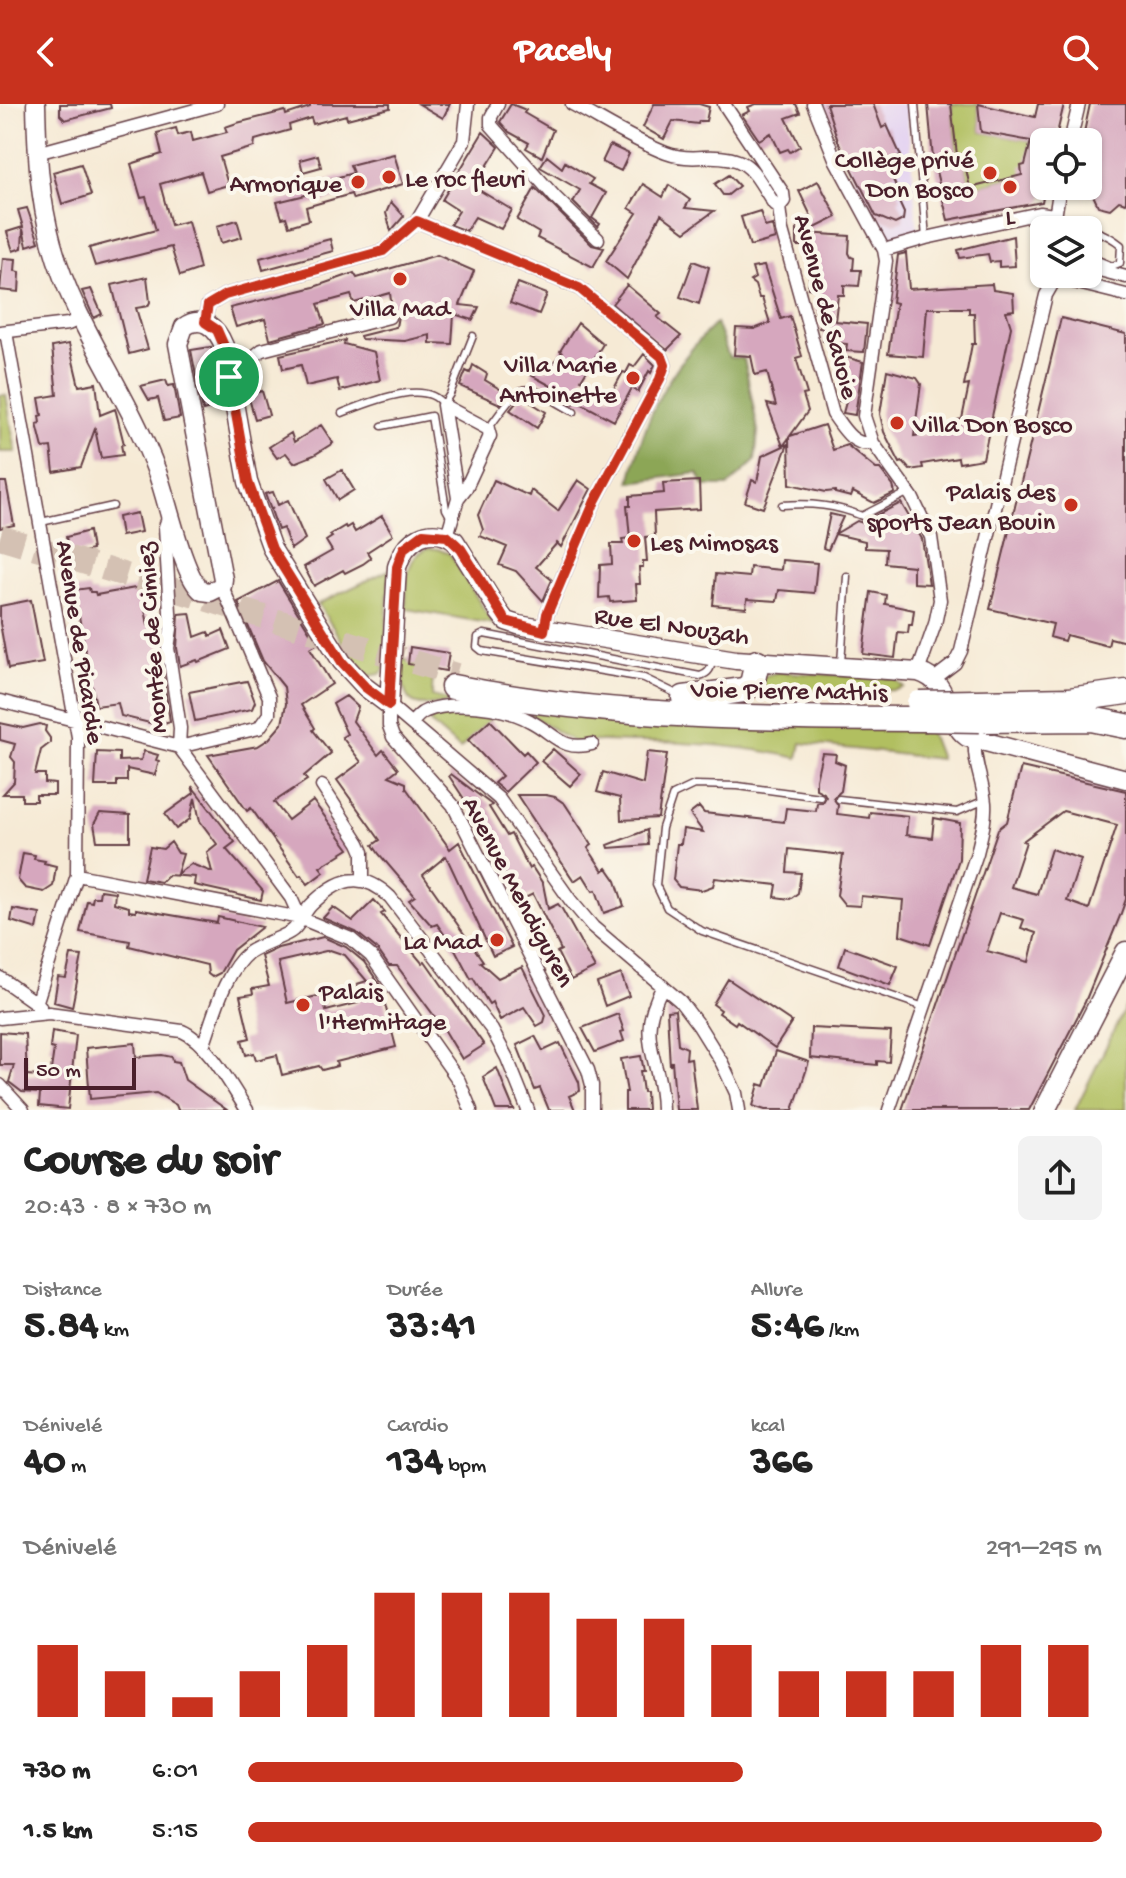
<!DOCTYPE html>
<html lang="fr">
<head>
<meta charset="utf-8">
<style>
	:root { --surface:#fff; --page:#f2f2f2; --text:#222; --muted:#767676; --accent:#c8321e }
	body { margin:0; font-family:"Gochi Hand",sans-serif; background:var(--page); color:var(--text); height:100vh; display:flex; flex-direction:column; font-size:30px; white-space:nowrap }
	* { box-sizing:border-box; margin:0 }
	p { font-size:26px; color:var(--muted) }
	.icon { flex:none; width:44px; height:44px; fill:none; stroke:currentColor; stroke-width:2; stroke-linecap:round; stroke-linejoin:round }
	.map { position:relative; height:1006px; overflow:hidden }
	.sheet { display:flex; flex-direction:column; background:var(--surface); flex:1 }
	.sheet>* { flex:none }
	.controls { position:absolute; left:1030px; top:24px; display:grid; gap:16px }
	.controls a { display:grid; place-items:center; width:72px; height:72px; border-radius:12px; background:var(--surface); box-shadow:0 2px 6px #0004; font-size:40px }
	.scale { position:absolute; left:24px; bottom:20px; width:112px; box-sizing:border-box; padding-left:8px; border:4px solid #4a1f2b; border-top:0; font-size:22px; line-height:28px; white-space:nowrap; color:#4a1f2b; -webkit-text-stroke:6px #fbf7ec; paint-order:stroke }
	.pin { position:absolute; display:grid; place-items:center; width:68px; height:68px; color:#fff; margin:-34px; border:4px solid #fff; border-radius:50%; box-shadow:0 2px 8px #0007 }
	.round { display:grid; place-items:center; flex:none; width:84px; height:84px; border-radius:12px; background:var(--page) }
	.summary { display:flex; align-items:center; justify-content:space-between; height:136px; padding:0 24px }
	h1 { font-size:44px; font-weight:800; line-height:60px }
	.figures { display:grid; grid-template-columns:repeat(3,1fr); gap:12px; height:136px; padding:8px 24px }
	.figures div { display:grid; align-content:center }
	.figures b { font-size:40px; font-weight:800 }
	.figures small { font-size:22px; font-weight:400 }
	.figures p { font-size:22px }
	.chart { height:224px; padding:16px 24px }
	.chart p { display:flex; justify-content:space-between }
	.chart svg { width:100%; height:144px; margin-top:8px; stroke:var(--accent); stroke-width:6 }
	ul { padding:0 24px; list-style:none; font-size:26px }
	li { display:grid; grid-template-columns:128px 96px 1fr; align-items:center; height:60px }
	li i { height:20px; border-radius:10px; background:var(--accent) }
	header { display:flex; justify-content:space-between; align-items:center; height:104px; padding:0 24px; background:var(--accent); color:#fff; font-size:36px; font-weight:800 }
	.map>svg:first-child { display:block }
</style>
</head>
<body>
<header><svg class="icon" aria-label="back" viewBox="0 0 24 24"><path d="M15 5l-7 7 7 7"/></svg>Pacely<svg class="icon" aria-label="search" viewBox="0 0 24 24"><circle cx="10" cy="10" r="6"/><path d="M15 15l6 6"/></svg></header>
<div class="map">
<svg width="1126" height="1006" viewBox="0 0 1126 1006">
	<rect width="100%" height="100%" fill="#fbf7ec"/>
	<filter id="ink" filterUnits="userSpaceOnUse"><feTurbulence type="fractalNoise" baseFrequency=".0125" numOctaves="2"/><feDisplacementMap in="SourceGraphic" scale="16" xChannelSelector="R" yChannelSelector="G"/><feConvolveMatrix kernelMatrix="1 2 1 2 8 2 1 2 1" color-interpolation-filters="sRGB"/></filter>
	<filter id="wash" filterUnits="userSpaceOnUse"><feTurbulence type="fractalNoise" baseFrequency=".006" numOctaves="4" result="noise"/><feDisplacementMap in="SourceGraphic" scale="32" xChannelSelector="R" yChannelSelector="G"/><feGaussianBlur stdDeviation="1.8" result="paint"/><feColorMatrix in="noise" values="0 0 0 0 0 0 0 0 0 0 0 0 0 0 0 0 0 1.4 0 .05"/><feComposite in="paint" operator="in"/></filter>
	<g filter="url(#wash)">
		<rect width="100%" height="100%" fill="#f6ead5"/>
		<path fill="#e4d3f1" d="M824 0H906L918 129 889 137 870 112Z"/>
		<path fill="#b1bf61" stroke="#7e6f46" stroke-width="2" d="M951 0H978L981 28 1038 38 1022 71 970 84 963 50 957 51Z
			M0 291H6L16 348H0Z
			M428 444 438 445 450 450 493 520 406 505C407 482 403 454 428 444Z
			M389 466 384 565 380 570 369 572 346 544 318 500Z
			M401 554 433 565 432 592 456 598C407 605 404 604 401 554Z
			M778 568 894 574 904 583 895 586 750 592 761 573Z
			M451 604 495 611 460 645 430 619 433 608Z
			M536 608 929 626 940 655 801 639 798 654C745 642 690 638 637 638 616 638 596 635 575 639L528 609Z
			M1126 902V1006H1075Z"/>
		<path fill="#8ca657" stroke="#6b6241" stroke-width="2" d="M716 219 729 253 744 255 758 327 755 357 728 382H704L698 369 630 378C645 312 667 266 716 219Z"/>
		<g id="blocks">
			<path fill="#d6a7be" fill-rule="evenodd" d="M60 0H110L111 4 65 16 60 11Z
				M310 0H390V4L347 15 346 11 313 20 311 14 289 21 290 26 255 36 254 43 220 53 228 81 207 87 201 68 160 80 171 121 188 117 200 165 180 172 171 143 95 162 89 144 156 126 146 93 141 94 131 60 162 50 157 29 176 24 178 31 191 28 193 37 227 28 225 23 237 19 285 7 286 11 310 3Z
				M419 0H450L443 14Z
				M511 0 526 6 524 9 553 26 542 53 526 44 529 39 509 28 500 18Z
				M654 0H699L709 3 706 17H699L698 20 673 17 664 35 643 23Z
				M756 0H796L800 9 786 14 800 42 790 48 788 45 780 48 771 29 759 36 742 11 750 7 748 3Z
				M826 0H873L882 24 887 21 901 52 892 56 898 68 891 71 901 94 898 96 904 109 903 116 895 120 876 112 838 37Z
				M928 0H951L957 51 963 50 970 84 1022 71 1021 62 1025 61 1031 37 981 28 978 0 1035 13 1038 0H1064L1055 38H1044V88L1042 98 948 116 933 55Z
				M1090 0H1126V99L1119 97 1110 105 1098 102 1093 91 1088 90V38H1082Z
				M483 28 499 43 474 83 512 106 501 125 475 113 466 127 450 121 459 107 442 96Z
				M610 41 629 50 621 67 602 58Z
				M394 50 403 80 353 95 351 90 306 103 309 116 289 122 286 113 282 114 277 98 318 88 316 79 353 69 350 61Z
				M318 51 321 63 303 68 300 56Z
				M547 52 562 64 565 58 593 75 589 80 606 89 592 114 600 120 598 123 573 98 580 86 540 63Z
				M81 60 91 91 62 100 53 68Z
				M729 71 739 82 728 91H723L715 80Z
				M818 77 837 113 805 129 850 132 849 149 851 153 854 154 853 166H861L859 182 844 181V191H838L835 217 867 220 864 248 846 247 847 240 823 237 825 225 819 224 821 208 815 207 817 185 808 184 813 142H797V118L811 112 799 87Z
				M643 80 663 93 669 81 690 96 685 104 714 107 685 128 661 110 627 175 606 157 637 109 629 104Z
				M535 84 592 141 604 144 593 163 537 134 539 129 517 116Z
				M391 98 404 112 391 127 386 109Z
				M27 104 39 138 27 142 23 125 22 144 13 147 7 128 23 123 18 106Z
				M760 107 765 123 772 121 775 135 750 142 741 113Z
				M237 116 242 133 221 139 217 122Z
				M1013 132 1015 162 999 163V157L990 158 988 150 960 154 958 146Z
				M330 135 333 147 263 166 260 154Z
				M906 149 909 185 992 180 993 186 1013 189 1014 206 1006 207 1011 223 983 355 959 359 958 354 922 360 923 364 910 366 903 358 900 359 884 328 880 310 887 266 917 274 921 280 914 332 954 326 953 322 957 321V316L962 315 969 281 964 282 972 240H975L974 209H969V204H927L923 253 888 250 896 199 892 198 898 151Z
				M437 151 474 167 460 201 479 203 473 216 454 210 452 240 430 239V231L405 237 361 235 360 232 396 223 398 212 392 205 390 189 354 199 351 191 318 200 325 220 270 235 265 215 236 223 230 204 314 183 354 169 357 174Z
				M3 154 16 155 15 167 20 168 19 188 0 186Z
				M693 157 709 163 699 200 680 193Z
				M764 162 781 215 790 212 802 252 796 254 807 290 803 291 808 307 790 332 824 321 833 346 847 341 876 365H880L893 382 895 389 874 399 853 388 851 393 835 389V387L826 388 790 380 789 334 783 342 767 300 776 302 767 268 755 271 751 252 734 251 736 224 754 225 770 219 762 194H759L755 181 750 177 755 174 752 164Z
				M147 173 150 198 148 202 136 204 148 245 129 250 112 181Z
				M518 179 547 190 539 210 510 199Z
				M627 181 661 210 657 213 681 232 667 246 612 200Z
				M91 185 102 210 94 214 82 187Z
				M1061 214 1126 230V538L1110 534 1108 542 1066 531 1064 537 1050 533 1053 520 990 505Z
				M578 219 603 240 581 276 595 284 610 292 623 268 626 269 630 261 634 263 644 250 655 261 651 269 649 267 638 288 632 284 614 317 579 298 572 300 560 293 564 289 531 271 536 261 546 266 562 249 560 247Z
				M345 236 344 240 374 248 380 276 340 287 337 275 306 282 301 261 283 265 280 251Z
				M69 240 79 282 96 279 100 311 115 305 116 308 124 340 121 341 123 351 101 354 95 325 81 363 54 368 51 343 43 344 37 320 40 319 39 312 42 311 39 294 57 291 52 243Z
				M211 243 213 258 204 260 213 304 203 307 191 246Z
				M845 253 863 258 855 311 843 309 846 298 839 297Z
				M473 261 487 270 485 276 508 290 500 300 460 282 466 267 470 269Z
				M166 276 168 282 174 281 180 314 164 317 158 294 149 296 141 282Z
				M262 287 269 311 255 315 248 291Z
				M520 294H524L546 308 537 324 510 306Z
				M321 321 333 339 314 351 294 359 286 349 277 354 269 343 291 329 294 338Z
				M788 340 763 404 745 398 752 376 757 378 762 352Z
				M342 366 354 386 338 396 326 375Z
				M494 376 529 392 531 386 558 407 578 376 591 385 561 443 557 439 536 463 552 476 543 497 516 467 499 461 507 443 480 432 483 426 478 411Z
				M699 377 700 405 654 408 655 432 645 433 647 457H643V463H639L640 480H636L637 496 610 498 609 493 599 494 600 461 612 460 611 440H623L622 435 630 434 627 402H630V392L664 389 663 379Z
				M0 378H6L14 421 0 424Z
				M273 388 278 401 288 396 305 435 291 445 283 424 278 426 271 406 273 404 271 406 265 390Z
				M901 399 922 435 929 480 913 479V462L885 459 886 445 865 444V437L835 430 828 446 823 444 830 410 843 413 835 430 857 417 866 420 867 416Z
				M137 409 141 428 121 432 118 413Z
				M382 412 393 431 367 448 371 454 363 460 345 469 343 466 314 482 304 463 332 447 326 437 332 433 330 431 345 422 346 424 351 421 355 428Z
				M89 427 92 446 70 451 66 433Z
				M782 456 817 459 814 489 779 486 777 497 747 495 746 504 713 501 716 470 749 473 750 463 781 466Z
				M278 477 317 540 310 544 332 580 301 601 315 624 313 626 331 649 304 672 307 676 274 698 288 716 313 697 349 745 320 763 324 768 308 780 301 771 299 772 251 704 247 707 208 651 258 642 269 635 282 620 286 600 284 583 263 557 238 498Z
				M141 483 148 521 162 519 159 545 170 617 158 621 121 612 118 599 96 602 74 486 89 484 90 488H95L96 491Z
				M871 488 886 491 885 500 914 506 912 521H909L908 529 898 528 895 554 863 550Z
				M31 496 43 559 8 565 0 519V502Z
				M190 509 195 533 208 528 210 532 223 526 230 545 198 558 197 556 180 562 177 544 179 510Z
				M410 543 449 549 446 567 408 560Z
				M247 577 255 598 252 605 195 617 189 588Z
				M346 592 358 603 353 617 378 651 383 646 398 665 389 672 406 679V684L450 745 459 738 512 843 493 852 446 752 423 771 483 857 480 858 498 874 522 863 546 911 544 918 537 922 524 903 500 916 492 898 489 900 473 874 471 875 456 847 437 820 432 822 409 796 415 792 379 750 373 741 380 736 337 676 361 658 342 633 347 630 333 600Z
				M490 616 523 650 526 647 536 658 505 688 494 679 502 672 468 636Z
				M0 619 23 624 40 620 46 622 45 627 50 634V639L41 646 35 670H45V679L55 680V691H36V697H22V690H3L14 678 15 658 11 653 15 640 0 636Z
				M553 645 581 670 570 682 541 657Z
				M144 647 158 651 156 656 159 657 155 671 127 665V677H117V682H95L97 648 119 649V657L141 656Z
				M647 648 667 650 658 714 621 716 620 694 597 688 603 668 643 680Z
				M822 649 836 650 835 657 845 661 841 687 833 694 838 701 837 710 869 714 870 708 908 712 906 731 932 734 934 714 960 719 959 755 930 841 900 831 903 796 861 792 860 802 845 801 837 791 843 751 789 745 787 768 801 769 798 789 790 795 775 793 777 781 715 774 713 782 702 786 679 783 673 776 677 740H681L683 725 703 728 690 710 699 703 704 709 784 718 786 704 816 707 817 699 823 698 826 693 824 689 816 685V675Z
				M1021 663 1126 687V795L1120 812 1085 898 1029 1006H902L998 725 1007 718ZM1063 707 1117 721 1089 805 1067 797 1081 755 1051 745 1037 790 1011 783 1026 738 1023 737ZM1000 809 1024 816 1021 824 1036 829 1029 858 987 847Z
				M451 670 492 701 489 703 507 732 511 730 529 765 532 763 543 780 548 805 558 800 562 805 595 864 571 876 557 848 561 846 533 790 519 797 480 719 449 672Z
				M192 682 235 738 226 745 263 787 261 796 194 781 195 773 168 771 161 778 143 775 150 743 163 745 171 738 178 749 183 750 177 770 191 760 212 768 207 748 217 740 200 717 195 694 190 715 176 725 165 710 194 689Z
				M517 691H546L555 693 565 700 592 741 588 744 603 767 607 764 616 777 624 802 604 809 596 786 593 787 583 771 574 777Z
				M100 709 130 711V737H97L94 720Z
				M647 726 648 741 609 744 608 741Z
				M23 749 35 751 34 755 45 757 44 759 56 762 53 782 44 788 25 784 18 776Z
				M100 786 115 788 114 799 129 803V807L136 808V805L217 819 218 813 262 823 233 846 220 869 212 873 208 870 207 861 129 842 130 837 80 828 87 797 92 798 93 793H99Z
				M374 796 385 808 381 810 422 859 425 857 484 941 462 955 444 925 397 862H389L377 845 356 828 323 814 333 803 353 817Z
				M13 805 40 810 37 825 11 817Z
				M323 833 346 843 364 858 380 881 396 943 336 958 337 962 322 966 319 962 282 971 277 951 256 956 254 949 246 951 242 936 250 934 240 892 253 890 252 885 269 882 261 852 278 844ZM330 846 345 851 367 877 357 880 361 896H358V899L326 907 322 891 287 899 278 858Z
				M845 843 898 862 890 881 839 862Z
				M71 851 82 852 72 903 54 898 58 873 66 874Z
				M621 870 629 892 605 902 597 879Z
				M728 875 792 918 775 944 737 917 735 920 719 909 721 906 713 900Z
				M675 906 678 940 687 944 686 955 691 954 697 1006H676L672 957 670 962 667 907Z
				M618 910 624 927 621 928 624 937 595 948 582 924Z
				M811 924 891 928 889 958 877 957V961L810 954Z
				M52 927 76 931 68 1005 39 1002 40 989 22 988 9 978 14 961H0V928L25 930 27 971 50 973 54 945 50 944Z
				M535 932 543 947 560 939 579 978 580 987 569 992 575 1006H549L540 984 535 986 517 941Z
				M135 939 136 953 162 951 172 953 173 957 179 958 185 976 227 1006H178L176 1001 156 989 90 995 86 944Z
				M776 947 809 958 793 1006H765L753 1002 759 980 765 982Z
				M641 952 644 967H640L643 988H646L647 1006H625V988H627L621 955Z
				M497 964 506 987 514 1006H496L483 973Z"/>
		</g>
	</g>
	<g filter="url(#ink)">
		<use href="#blocks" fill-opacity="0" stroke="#643d44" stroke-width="2"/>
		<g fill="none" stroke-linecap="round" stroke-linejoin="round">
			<path stroke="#d4c1b3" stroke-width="24" stroke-dasharray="24 12" stroke-linecap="butt" d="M0 433 456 571"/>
			<defs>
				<path id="lane" d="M915 0 926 134
					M1070 126C1086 120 1109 131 1121 141L1120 159 1112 162 1088 152
					M342 309C366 300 426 273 443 301L450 290 473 232
					M382 322 431 312 446 405 451 414
					M488 325C527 273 519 277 574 308
					M782 401C812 399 835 401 862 412L909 388
					M41 418 113 402
					M841 559 847 472
					M681 592 644 574 482 547 477 543 478 533 484 530 700 572C710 569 711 564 713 554
					M820 693 738 682 694 681 673 691 662 724 656 781 667 804 702 827 924 903
					M839 695 957 708 985 696"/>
				<path id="street" d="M498 0 491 13V21L555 93 598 135
					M572 0C602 16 634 37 666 49 679 54 690 54 703 53 749 51 751 64 774 100L779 103 782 127 833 310C843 324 853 343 873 339
					M724 0 783 89 784 97 779 103
					M813 0 836 57 884 146 886 157 864 312 873 339 912 393 931 433 940 496 935 520 918 568
					M1070 38 1079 0
					M37 49 217 0
					M417 117 579 184 662 253 665 261 660 275 595 397 547 510 544 527
					M1053 126 1060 82
					M884 146 926 134 1040 109 1054 111
					M1088 163 1126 173
					M1058 170 1074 178 1126 191
					M205 218 208 201 225 191 383 147 417 117 464 37 468 0
					M0 228 68 220 82 214
					M6 228 78 633 77 771 36 900
					M229 273 262 246 389 213
					M168 414 165 423 171 525 168 544 180 624 179 643 291 794 300 814
					M447 432 458 394 443 301 488 325 490 332 466 384 458 394
					M934 575 955 559 961 547 1046 191 1058 170
					M0 597 179 643 259 624 269 610V593L222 482
					M389 601 499 695 571 797 593 823 680 897 699 922 722 959 736 989 739 1006
					M389 601V622L393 633 453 701 588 966 592 981V1006
					M412 619C416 614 420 609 426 607 452 596 506 603 530 617 554 629 562 648 592 640
					M322 682 359 739 363 748V775
					M77 771 300 814 351 835 371 852 459 977 471 1006
					M0 874 40 902
					M0 914 49 909 182 927C208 938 231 982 247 1006
					M203 942C214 912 224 868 249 848 261 840 287 832 293 826 300 820 304 808 311 801 337 775 361 765 390 793L492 926 507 954 528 1006
					M0 981 23 1006
					M662 1006C662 953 633 937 663 882
					M889 1006 977 749C981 732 986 716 985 699 983 677 973 658 975 636"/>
				<path id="secondary" d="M36 0C37 47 39 94 52 140 74 221 128 289 157 368 167 394 183 473 202 487L210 488 222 482 223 475 178 240 184 223C202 210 217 224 224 242L248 378 272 445 342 558 365 583 389 601 397 463C405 436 429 419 455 437L499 508 506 517 518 521 736 556 918 568C954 579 942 614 967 633L1126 675"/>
				<path id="primary" d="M1045 1006 1126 848"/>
				<path id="highway" d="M453 583C608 614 767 615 924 615
					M684 594 744 586 752 580 757 558
					M975 598 1069 596 1126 588
					M980 616 1091 615 1126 622"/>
			</defs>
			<use href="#lane" stroke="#643d44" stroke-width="9"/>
			<use href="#street" stroke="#643d44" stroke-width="15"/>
			<use href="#secondary" stroke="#643d44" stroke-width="21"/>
			<use href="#primary" stroke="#643d44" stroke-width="23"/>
			<use href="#highway" stroke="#643d44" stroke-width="27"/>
			<use href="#lane" stroke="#fff" stroke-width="6"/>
			<use href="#street" stroke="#fff" stroke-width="12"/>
			<use href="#secondary" stroke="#fff" stroke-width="18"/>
			<use href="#primary" stroke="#fff" stroke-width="20"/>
			<use href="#highway" stroke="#fff" stroke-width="24"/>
			<defs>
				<path id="highway-bridge" d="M919 599 975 598
					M924 615 980 616"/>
			</defs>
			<use href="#highway-bridge" stroke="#643d44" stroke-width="27" stroke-linecap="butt"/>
			<use href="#highway-bridge" stroke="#fff" stroke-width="24"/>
		</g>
	</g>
	<g fill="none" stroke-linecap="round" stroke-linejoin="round" filter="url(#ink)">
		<defs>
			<path id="route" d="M417 117 579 184 662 253 665 261 660 275 595 397 547 510 544 527 506 517 461 445 447 432 423 430 404 444 397 463 389 601 365 583 342 558 272 445 248 378 224 242 217 226 205 218 208 201 225 191 383 147Z"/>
		</defs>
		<use href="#route" stroke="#fff" stroke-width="16"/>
		<use href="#route" stroke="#c8321e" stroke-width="10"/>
	</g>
	<g fill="#c8321e" stroke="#fbf7ec" stroke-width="3">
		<circle cx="990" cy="69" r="8"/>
		<circle cx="389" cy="73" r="8"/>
		<circle cx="358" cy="78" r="8"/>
		<circle cx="1010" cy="83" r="8"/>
		<circle cx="400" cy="175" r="8"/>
		<circle cx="633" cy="274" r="8"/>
		<circle cx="897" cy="319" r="8"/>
		<circle cx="1071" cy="401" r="8"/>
		<circle cx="634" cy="437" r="8"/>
		<circle cx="497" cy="836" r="8"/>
		<circle cx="303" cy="901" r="8"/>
	</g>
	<g text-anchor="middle" stroke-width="8" stroke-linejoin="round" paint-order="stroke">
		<g font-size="26" fill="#4a1f2b" stroke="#fbf7ec" text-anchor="end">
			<text x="974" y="63">Collège privé<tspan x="974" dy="30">Don Bosco</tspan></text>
			<text x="405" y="82" text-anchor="start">Le roc fleuri</text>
			<text x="342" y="87">Armorique</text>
			<text x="1010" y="120" text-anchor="middle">L</text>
			<text x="400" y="212" text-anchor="middle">Villa Mad</text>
			<text x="617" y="268">Villa Marie<tspan x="617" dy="30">Antoinette</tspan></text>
			<text x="913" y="328" text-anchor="start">Villa Don Bosco</text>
			<text x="1055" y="395">Palais des<tspan x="1055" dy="30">sports Jean Bouin</tspan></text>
			<text x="650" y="446" text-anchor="start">Les Mimosas</text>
			<text x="481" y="845">La Mad</text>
			<text x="319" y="895" text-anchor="start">Palais<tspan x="319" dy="30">l'Hermitage</tspan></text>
		</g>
		<g font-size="26" fill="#4a1f2b" stroke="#fbf7ec">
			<text transform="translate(828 202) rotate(75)" y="9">Avenue de Savoie</text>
			<text transform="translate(672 520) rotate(8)" y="9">Rue El Nouzah</text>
			<text transform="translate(150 534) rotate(-94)" y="9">Montée de Cimiez</text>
			<text transform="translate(82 538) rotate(81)" y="9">Avenue de Picardie</text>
			<text transform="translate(789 585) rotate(1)" y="9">Voie Pierre Mathis</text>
			<text transform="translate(520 787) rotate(62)" y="9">Avenue Mendiguren</text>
		</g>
	</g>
</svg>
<div class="controls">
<a><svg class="icon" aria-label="locate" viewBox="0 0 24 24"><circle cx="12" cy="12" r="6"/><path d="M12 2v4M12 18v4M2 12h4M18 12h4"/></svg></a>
<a><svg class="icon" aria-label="layers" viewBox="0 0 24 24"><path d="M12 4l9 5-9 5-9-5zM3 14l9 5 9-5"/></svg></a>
</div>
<div class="scale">50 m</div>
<div class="pin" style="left:229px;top:273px;background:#1e9e55"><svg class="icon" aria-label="arrive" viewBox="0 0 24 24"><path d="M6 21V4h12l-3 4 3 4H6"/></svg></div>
</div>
<section class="sheet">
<div class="summary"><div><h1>Course du soir</h1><p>20:43 · 8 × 730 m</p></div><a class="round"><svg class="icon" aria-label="share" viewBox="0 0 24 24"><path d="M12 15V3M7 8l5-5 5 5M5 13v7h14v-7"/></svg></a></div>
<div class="figures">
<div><p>Distance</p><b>5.84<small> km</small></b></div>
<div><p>Durée</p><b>33:41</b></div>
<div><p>Allure</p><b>5:46<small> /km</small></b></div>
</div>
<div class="figures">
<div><p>Dénivelé</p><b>40<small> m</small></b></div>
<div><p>Cardio</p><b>134<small> bpm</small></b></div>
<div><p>kcal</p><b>366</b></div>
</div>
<div class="chart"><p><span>Dénivelé</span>291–295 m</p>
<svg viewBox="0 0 160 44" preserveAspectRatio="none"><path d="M5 44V22M15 44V30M25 44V38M35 44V30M45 44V22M55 44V6M65 44V6M75 44V6M85 44V14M95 44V14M105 44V22M115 44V30M125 44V30M135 44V30M145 44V22M155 44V22"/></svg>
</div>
<ul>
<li><b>730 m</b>6:01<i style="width:58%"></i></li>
<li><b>1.5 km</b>5:15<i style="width:100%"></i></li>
</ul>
</section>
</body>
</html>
